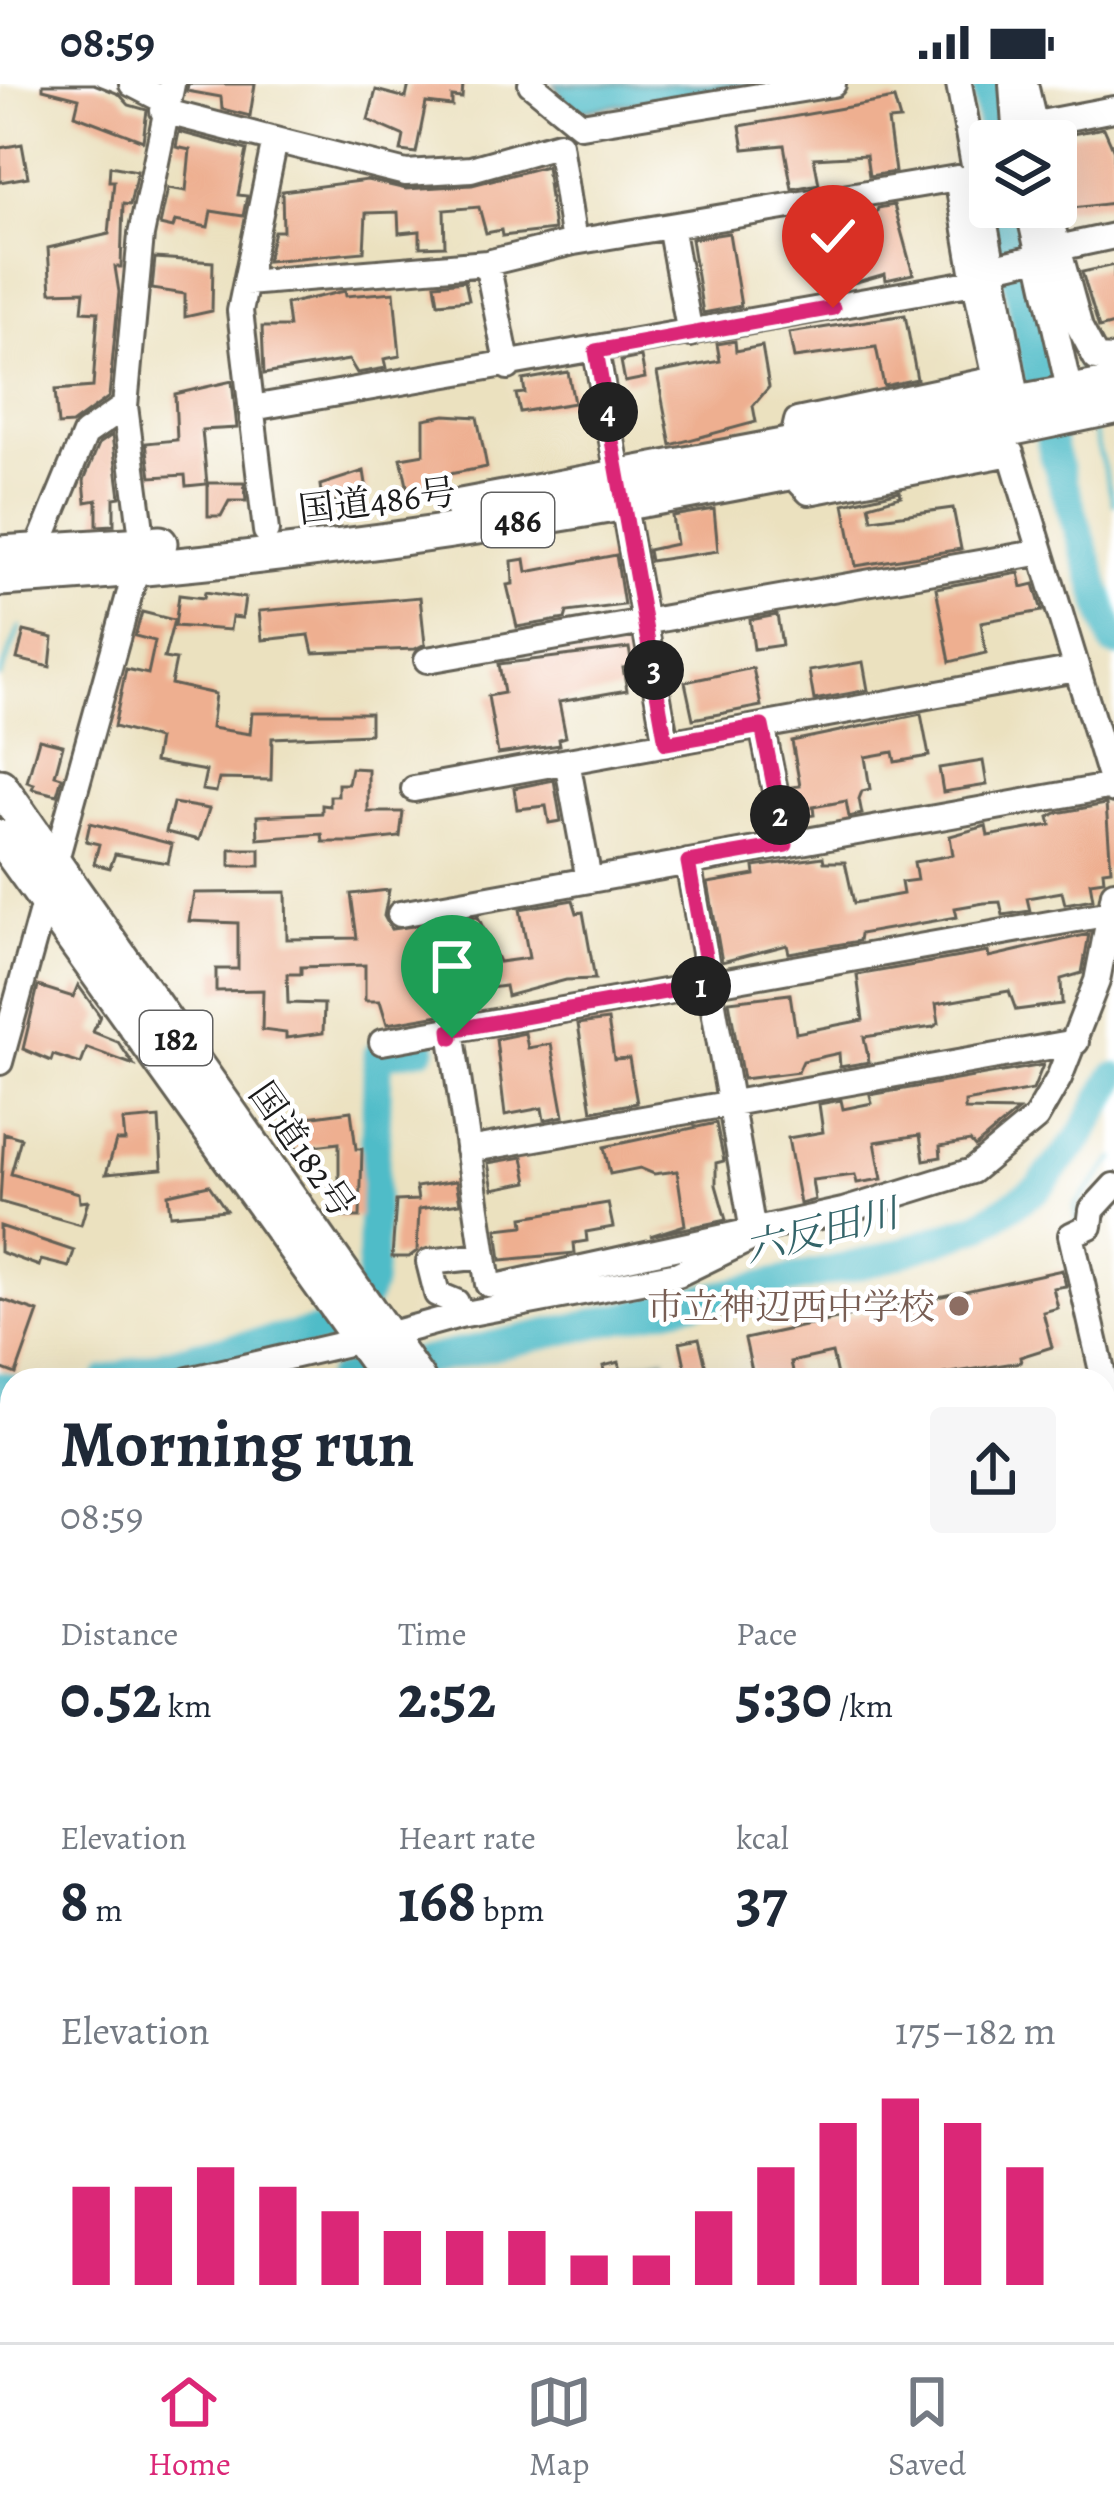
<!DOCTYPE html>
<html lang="en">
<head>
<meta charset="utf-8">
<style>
	:root { --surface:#fff; --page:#f6f6f7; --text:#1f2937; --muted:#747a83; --line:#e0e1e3; --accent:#db2777 }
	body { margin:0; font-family:Alegreya,"Noto Serif JP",serif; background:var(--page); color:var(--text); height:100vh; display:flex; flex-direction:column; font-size:45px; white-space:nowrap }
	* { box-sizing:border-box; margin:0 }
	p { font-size:39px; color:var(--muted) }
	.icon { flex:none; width:66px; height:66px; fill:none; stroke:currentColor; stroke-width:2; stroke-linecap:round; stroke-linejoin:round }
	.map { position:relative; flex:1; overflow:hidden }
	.panel { position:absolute; left:0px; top:1284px; width:1116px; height:975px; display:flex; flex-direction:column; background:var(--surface); border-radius:36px 36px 0 0; box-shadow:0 12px 48px #0002 }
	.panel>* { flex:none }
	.fabs { position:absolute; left:969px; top:36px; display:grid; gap:24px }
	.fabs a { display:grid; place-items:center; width:108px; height:108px; border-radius:12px; background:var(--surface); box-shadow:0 12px 48px #0002; font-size:60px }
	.pin { position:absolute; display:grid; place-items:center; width:102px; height:102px; color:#fff; margin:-123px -51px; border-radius:50% 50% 50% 0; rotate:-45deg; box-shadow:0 0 12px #0007 }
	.pin .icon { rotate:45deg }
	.km { position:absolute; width:60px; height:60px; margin:-30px; border-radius:50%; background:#222; color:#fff; font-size:33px; line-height:60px; text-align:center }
	.round { display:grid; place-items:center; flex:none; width:126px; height:126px; border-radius:12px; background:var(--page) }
	.head { display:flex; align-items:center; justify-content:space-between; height:204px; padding:0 60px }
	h1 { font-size:66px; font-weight:700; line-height:90px }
	.figures { display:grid; grid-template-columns:repeat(3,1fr); gap:18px; height:204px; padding:12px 60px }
	.figures div { display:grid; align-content:center }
	.figures b { font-size:60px; font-weight:700 }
	.figures small { font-size:33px; font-weight:400 }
	.figures p { font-size:33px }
	.chart { height:336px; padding:24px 60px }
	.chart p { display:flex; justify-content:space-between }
	.chart svg { width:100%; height:216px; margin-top:12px; stroke:var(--accent); stroke-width:6 }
	.status { display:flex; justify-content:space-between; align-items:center; height:84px; padding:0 60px; background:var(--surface); direction:ltr }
	.status svg { height:33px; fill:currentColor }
	.tabs { display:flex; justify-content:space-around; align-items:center; height:168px; border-top:3px solid var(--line); background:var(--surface); font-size:33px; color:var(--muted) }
	.tabs a { display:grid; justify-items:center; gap:6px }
	.tabs .active { color:var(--accent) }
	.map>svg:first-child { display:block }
</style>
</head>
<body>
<div class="status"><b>08:59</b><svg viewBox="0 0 49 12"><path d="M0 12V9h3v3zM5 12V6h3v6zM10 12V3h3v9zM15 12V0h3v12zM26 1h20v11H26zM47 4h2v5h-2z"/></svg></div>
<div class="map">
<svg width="1114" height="2258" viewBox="0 0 1114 2258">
	<rect width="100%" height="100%" fill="#fff"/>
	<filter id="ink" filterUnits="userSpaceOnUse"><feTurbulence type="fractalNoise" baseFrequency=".00833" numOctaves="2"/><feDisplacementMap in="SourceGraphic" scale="24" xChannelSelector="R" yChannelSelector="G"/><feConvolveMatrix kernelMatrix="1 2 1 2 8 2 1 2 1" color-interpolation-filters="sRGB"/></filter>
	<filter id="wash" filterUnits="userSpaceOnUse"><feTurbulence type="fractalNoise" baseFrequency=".004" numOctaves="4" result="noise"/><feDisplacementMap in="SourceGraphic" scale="48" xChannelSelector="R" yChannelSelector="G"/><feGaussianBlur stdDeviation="2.7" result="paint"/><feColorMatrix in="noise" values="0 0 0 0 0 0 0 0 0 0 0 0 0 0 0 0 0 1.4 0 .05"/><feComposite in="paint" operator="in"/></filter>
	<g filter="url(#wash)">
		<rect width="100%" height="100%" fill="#ebe1bf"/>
		<path fill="#a9d07b" stroke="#62764c" stroke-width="3" d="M1104 1443 1114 1463V1707L1104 1709Z"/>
		<path fill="#4fbcc8" stroke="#366c72" stroke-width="3" d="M554 0H759L572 28Z
			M664 1274 668 1296H627L624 1283Z
			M1114 2175V2258H934L955 2247H1104V2179Z"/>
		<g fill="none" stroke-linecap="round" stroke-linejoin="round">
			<path stroke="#4fbcc8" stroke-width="4.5" d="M1072 252 1080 287
				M1093 346 1114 420
				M0 593 20 543
				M1078 1139 1075 1122 1114 1075
				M132 1289 133 1296
				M1104 1411 1114 1409
				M0 2078 12 2063
				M0 2144 12 2127"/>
			<path stroke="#4fbcc8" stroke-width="30" d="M986 0 994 57
				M1002 123 1053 367 1114 559
				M107 1296 197 1271 333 1245 356 1235 371 1198 378 971 422 963
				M339 1296 875 1177 979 1142 1037 1105 1080 1054 1114 993
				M0 1302 12 1306
				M0 1404 12 1391"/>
		</g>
		<g id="blocks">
			<path fill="#eeaf90" d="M43 0H94L119 10 129 21 147 26 143 57 75 31 79 14 43 5Z
				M188 0H255L250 32 222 25 221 13 187 7Z
				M409 0H463L462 14 452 13V22L426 19 416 69 401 67 404 52 368 36 376 6 406 14Z
				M894 15 900 36 888 37 895 88 869 92 866 71 814 74 819 100 792 105 784 61 744 65 740 42Z
				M1104 44 1114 67V119L1065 125 1056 110V53Z
				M179 48 247 66 238 111 247 112 243 132 211 127 208 143 175 137 173 144 160 141 168 104 186 107 190 66 176 63Z
				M22 60 28 93 0 98V64Z
				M110 82 137 87 130 121 123 120 121 183H115L119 208 109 313 72 340 58 341 55 306 93 303 98 228 82 227 84 207 51 208 48 164 109 150 114 97H109Z
				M546 82 554 146 502 152 501 146 486 149 479 123 444 126 445 162 420 163V147L399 149 398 128 366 129 364 168 267 177 274 147H283L282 107 367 96 406 105 472 101Z
				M894 121 913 190 886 196 885 190 818 209 813 142 875 133 878 124Z
				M729 149 741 222 703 229 691 155Z
				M155 174 213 178 212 227 185 233V210L152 205Z
				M1114 181V240L1099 244 1082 188Z
				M465 197 469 216 438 219 435 200Z
				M345 207 346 212 394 208 400 272 384 275 386 284 357 289 349 276 264 290 262 243H289L286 220Z
				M905 231 917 295 884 302 876 263 794 274 789 249Z
				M735 257 736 267 762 262 769 303 753 322 756 338 671 361 657 289 720 277 717 260Z
				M641 273 645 294 625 298 621 277Z
				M568 288 574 319 520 328 516 310 525 309 523 296Z
				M232 297 237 344 202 346 207 400 186 402 185 391 151 393 146 359 177 356 175 310Z
				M445 331 477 333 487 383 433 393 434 402 408 406 401 374 424 370V335Z
				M112 351 120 413 114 414V441L97 442V416L86 418 84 396 99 360Z
				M364 387 367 406 345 410 346 418 322 417 320 401Z
				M208 399H244L246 417H229L221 432H208Z
				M900 407 901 412 869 421 872 435 953 424 961 465 856 482 844 420Z
				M714 425 718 467 650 477 648 466 676 460 672 432Z
				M616 471 624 521 567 528 565 535 517 543 507 501 513 500 512 477 525 475 527 488Z
				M1019 489 1022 503 1034 500 1042 527 981 538 986 569 950 578 936 504Z
				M205 508 245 514 242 534 232 533 230 546 175 542 179 511 204 514Z
				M420 513 425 560 415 565 313 569 309 551 262 556 259 527Z
				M142 528 174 536 164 574 176 576 171 600 215 610 211 644 250 650 252 629H370V650L272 654 271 696 219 695 216 708 202 706 206 687 154 678 158 655 114 643 126 585 148 590 155 557 135 552Z
				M777 531 782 561 754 565 750 536Z
				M24 547 53 554 50 583 17 575Z
				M629 564 632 582 623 584 627 606 559 618 566 653 559 655 560 661 498 670 488 612 504 609 499 580Z
				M863 578 868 606 814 616 809 587Z
				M753 584 761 622 693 635 685 598Z
				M921 630 929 672 895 678 893 668 865 673 870 705 862 707 859 715 862 730 849 733 846 717 813 723 814 731 797 734 791 703 800 702 792 657Z
				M39 655 63 661 55 691 62 693 57 711 32 705 34 700 27 698Z
				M983 677 987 701 943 708 939 684Z
				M351 684 368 685V728H403L400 753 355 758H323L322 750 258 755 257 732 322 729V721L330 722V712H338V700H348Z
				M554 696 561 737 549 739 546 722 517 725 514 704Z
				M173 719 209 725 199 756 166 748Z
				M1106 720 1111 785 1103 786 1104 796 1090 798 1093 815 1065 820 1062 808 1027 814 1030 827 1003 831 1000 818 984 819 955 824 957 833 860 850 859 857 789 869 787 861 722 878 708 799 755 791 754 783 823 773 824 778H845L854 819 903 810 901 798 917 796 914 778 953 771 950 752 986 742 988 752 1051 741 1049 733 1057 729Z
				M90 739 172 760 168 779 115 770 110 784 94 780 99 760 86 757Z
				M230 765H260V782H230Z
				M389 806 384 832 391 845 478 833 499 878 529 874 520 825 573 816 577 829 583 828 595 895 566 896 507 912 505 902 460 908 463 927 387 940 380 917H365V881L301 883V890H287L288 919 324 920 323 949 286 954V949L262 946 263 906 216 907V885H238V839L189 837 194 809 286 808 287 855 357 854 351 810Z
				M1089 850 1082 889 1061 895 1062 920 1016 926 1009 907 936 920 939 939 933 943 864 953 869 978 840 983 839 969 803 977 798 988 743 995 729 917 790 910 796 949 863 936 857 891 988 868 989 873Z
				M78 901 100 932 93 948 118 958 134 981 87 964 81 980 53 971 51 977 23 965 38 902 73 913Z
				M608 936 614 975 629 974 637 1019 592 1027 578 940Z
				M525 949 528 964 551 960 564 1032 544 1036 542 1024 505 1031 496 955Z
				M1043 981 1033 1006 965 1018V1026L1018 1027 975 1063 970 1057 940 1062 941 1073 924 1076 920 1051 875 1058 882 1095 857 1099 855 1091 812 1096 815 1116 800 1120 788 1054 823 1048 819 1020 841 1016 843 1025 872 1019 870 1011Z
				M351 1027 356 1065H362L360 1133H338L334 1098H339V1059L289 1065 286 1036Z
				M159 1034 162 1085 106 1090 116 1057H125L123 1037Z
				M716 1039 724 1077 716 1079V1101L726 1136 650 1152 685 1141 677 1087 654 1090 640 1084 610 1090 604 1063Z
				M4 1049 21 1054 11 1090 79 1109 80 1118 88 1117 81 1141 0 1118Z
				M523 1073 528 1098 493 1105 488 1079Z
				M456 1097 460 1119 419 1125 417 1167 409 1173H392L396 1117 418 1116 416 1103Z
				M209 1101 226 1126 170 1131 168 1110Z
				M608 1119 613 1143 586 1148 587 1157 574 1159 575 1169 501 1176 497 1145 524 1142 523 1133Z
				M0 1142 74 1167 69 1183 41 1176 39 1182 0 1168Z
				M1062 1186 1066 1202 1053 1204 1058 1224 1043 1228 1052 1263 1020 1273 1021 1278 944 1290 946 1296H838L832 1269 791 1278 795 1296H754L745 1255Z
				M0 1215 38 1228 16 1290 0 1284Z
				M699 1254 709 1296H688L680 1258Z
				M619 1278 623 1296H606L603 1282Z"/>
		</g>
	</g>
	<g filter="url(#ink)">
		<use href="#blocks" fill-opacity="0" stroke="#646155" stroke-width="3"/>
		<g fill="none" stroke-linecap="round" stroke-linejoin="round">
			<defs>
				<path id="minor" d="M132 0 165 17
					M531 0 581 41 833 0
					M959 0 1018 319
					M1012 0 1016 57
					M1025 0 1038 56
					M163 27 275 56
					M1036 40 1114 25
					M1028 123 1070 309
					M1047 123 1080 244 1096 274 1114 275
					M671 147 690 250
					M1058 164 1114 152
					M487 179 508 283
					M990 184 1039 173
					M246 199 487 179 574 158 957 94 975 198
					M596 267 666 659
					M252 324 975 198 996 295 797 337 791 363
					M790 388 809 408 1011 369 1114 706
					M266 447 240 227 275 56 406 89 471 85 559 60 574 158
					M37 466 85 350 125 322
					M427 576 1037 469
					M762 642 786 761
					M567 677 589 796
					M414 705 1076 585
					M400 830 1113 702
					M451 946 488 1200 500 1202 843 1127 972 1087 1036 1034 1059 994 1097 897 1114 809
					M382 958 1111 829
					M0 978 143 461 125 322 141 151 172 0
					M468 1066 1076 958
					M1114 1102 1092 1126 1090 1142 1071 1151 1114 1340
					M460 1231 456 1218 437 1210 429 1178 483 1172
					M387 1251 460 1231 678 1190 754 1153 688 778
					M188 1296 361 1256
					M0 1354 12 1347
					M0 1474 12 1427
					M1104 1744 1114 1742
					M0 1986 12 1983
					M1104 2131 1114 2127
					M856 2258 874 2247"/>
				<path id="highway" d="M461 422 1114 300
					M0 469 160 459
					M0 495C376 473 747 401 1114 323
					M0 702 418 1296
					M0 753 389 1296
					M1060 2247 1067 2258
					M1086 2247 1094 2258"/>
			</defs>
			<use href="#minor" stroke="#646155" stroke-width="30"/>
			<use href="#highway" stroke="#646155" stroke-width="39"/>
			<use href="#minor" stroke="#fff" stroke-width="24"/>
			<use href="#highway" stroke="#fff" stroke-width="33"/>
		</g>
	</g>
	<g fill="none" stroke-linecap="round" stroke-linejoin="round" filter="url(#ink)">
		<defs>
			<path id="route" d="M452 954 451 946 710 900 688 778 786 761 762 642 666 659 596 267 833 224"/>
		</defs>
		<use href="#route" stroke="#fff" stroke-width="24"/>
		<use href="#route" stroke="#db2777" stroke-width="15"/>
	</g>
	<circle fill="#8d6e63" stroke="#fff" stroke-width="4.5" cx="959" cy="1222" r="12"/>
	<g text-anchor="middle" stroke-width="9" stroke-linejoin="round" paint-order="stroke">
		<g fill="#fff" stroke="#606060" stroke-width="3">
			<rect x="482" y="409" width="72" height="54" rx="9"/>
			<rect x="140" y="927" width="72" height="54" rx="9"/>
		</g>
		<g font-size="33" font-weight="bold" fill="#1c1c1c">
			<text x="518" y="448">486</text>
			<text x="176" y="966">182</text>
		</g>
		<g font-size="36" fill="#1c1c1c" stroke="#fff">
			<text transform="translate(377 416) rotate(-7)" y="13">国道486号</text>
			<text transform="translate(303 1065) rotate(55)" y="13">国道182号</text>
		</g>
		<g font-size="36" fill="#785e54" stroke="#fff" text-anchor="end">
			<text x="935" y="1235">市立神辺西中学校</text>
		</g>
		<g font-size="39" font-style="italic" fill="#336469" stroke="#fff">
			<text transform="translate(821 1146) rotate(-14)" y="14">六反田川</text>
		</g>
	</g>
</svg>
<div class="fabs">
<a><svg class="icon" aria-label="layers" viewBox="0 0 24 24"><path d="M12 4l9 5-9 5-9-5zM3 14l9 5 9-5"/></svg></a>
</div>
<div class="pin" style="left:452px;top:954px;background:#1e9e55"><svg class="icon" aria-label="arrive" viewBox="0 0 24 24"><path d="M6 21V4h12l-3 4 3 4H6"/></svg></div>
<div class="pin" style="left:833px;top:224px;background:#d93025"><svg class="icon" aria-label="check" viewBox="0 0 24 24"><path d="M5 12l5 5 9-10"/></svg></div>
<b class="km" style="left:701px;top:902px">1</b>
<b class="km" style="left:780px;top:731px">2</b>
<b class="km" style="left:654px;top:586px">3</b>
<b class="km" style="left:608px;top:328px">4</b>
<section class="panel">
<div class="head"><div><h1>Morning run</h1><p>08:59</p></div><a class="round"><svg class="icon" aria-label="share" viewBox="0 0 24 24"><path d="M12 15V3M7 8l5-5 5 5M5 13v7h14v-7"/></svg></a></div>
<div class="figures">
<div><p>Distance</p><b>0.52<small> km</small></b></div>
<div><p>Time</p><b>2:52</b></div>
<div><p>Pace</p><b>5:30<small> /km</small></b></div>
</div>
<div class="figures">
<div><p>Elevation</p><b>8<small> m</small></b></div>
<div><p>Heart rate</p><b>168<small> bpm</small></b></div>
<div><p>kcal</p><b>37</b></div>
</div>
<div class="chart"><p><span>Elevation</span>175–182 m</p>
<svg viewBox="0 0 160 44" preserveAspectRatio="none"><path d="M5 44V24M15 44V24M25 44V20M35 44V24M45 44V29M55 44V33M65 44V33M75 44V33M85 44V38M95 44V38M105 44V29M115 44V20M125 44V11M135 44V6M145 44V11M155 44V20"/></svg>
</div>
</section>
</div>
<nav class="tabs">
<a class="active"><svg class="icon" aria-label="home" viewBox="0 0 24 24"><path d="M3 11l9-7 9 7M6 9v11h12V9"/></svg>Home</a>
<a><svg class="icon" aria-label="map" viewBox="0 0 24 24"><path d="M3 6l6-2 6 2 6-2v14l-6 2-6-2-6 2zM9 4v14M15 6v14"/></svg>Map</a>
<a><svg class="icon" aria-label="saved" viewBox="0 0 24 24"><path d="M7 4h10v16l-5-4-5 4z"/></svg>Saved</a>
</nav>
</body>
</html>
